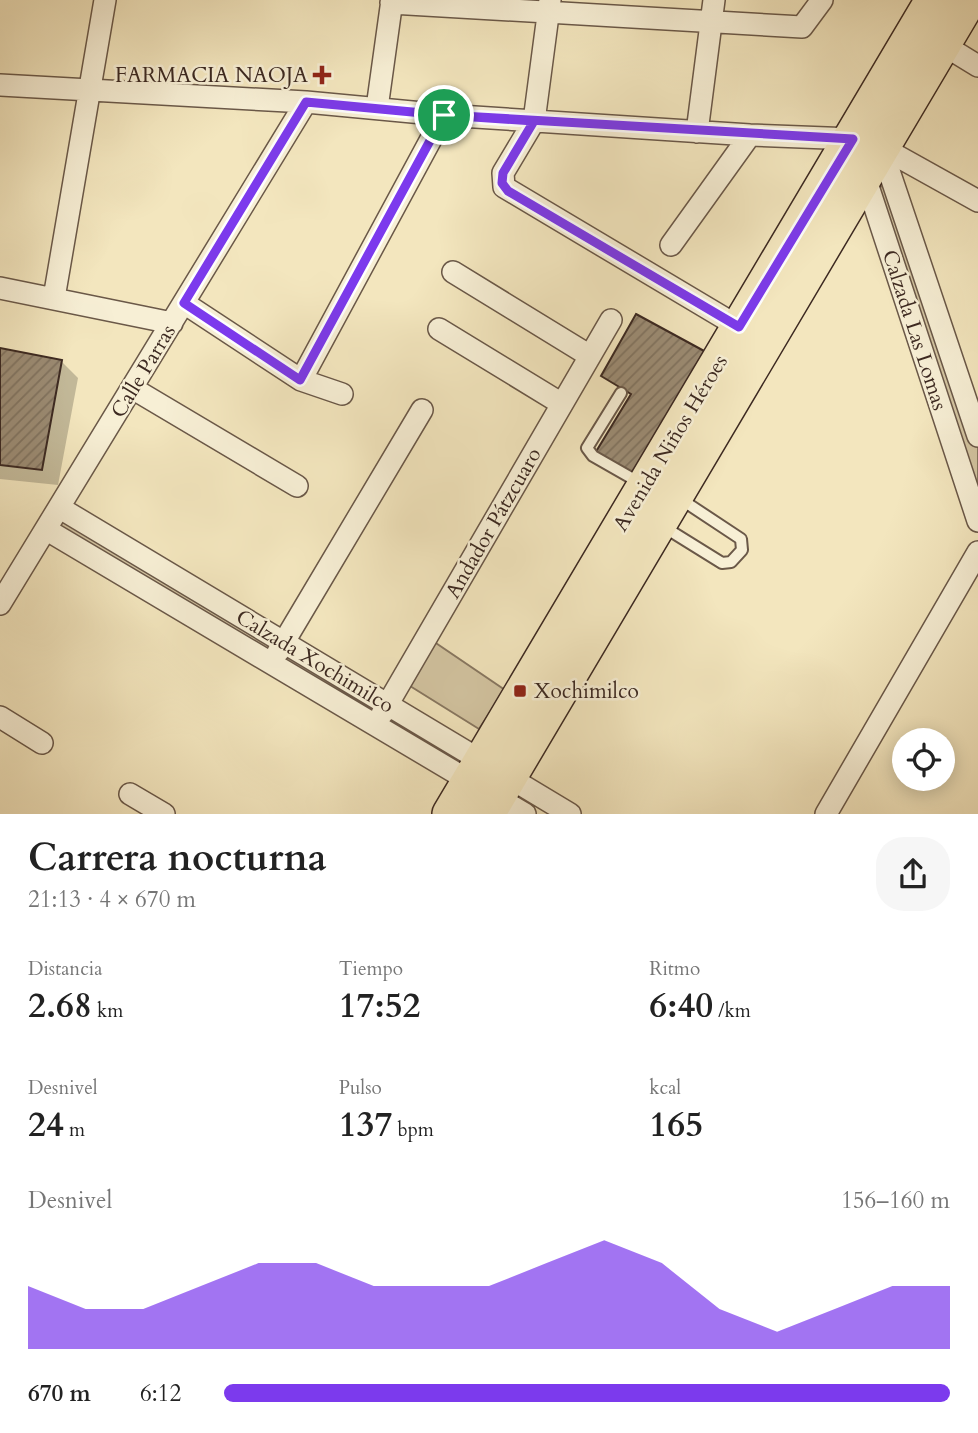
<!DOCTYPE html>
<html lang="es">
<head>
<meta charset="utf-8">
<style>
	:root { --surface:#fff; --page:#f6f6f6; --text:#222; --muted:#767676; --accent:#7c3aed }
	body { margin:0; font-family:Cardo,serif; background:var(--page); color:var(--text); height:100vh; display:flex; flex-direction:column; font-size:26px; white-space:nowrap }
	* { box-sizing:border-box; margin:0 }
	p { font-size:23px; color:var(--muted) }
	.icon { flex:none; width:38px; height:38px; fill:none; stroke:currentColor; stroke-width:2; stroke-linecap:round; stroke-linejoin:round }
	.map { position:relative; height:814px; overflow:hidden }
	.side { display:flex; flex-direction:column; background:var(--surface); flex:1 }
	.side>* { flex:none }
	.controls { position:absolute; left:892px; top:728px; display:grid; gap:14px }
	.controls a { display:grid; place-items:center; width:63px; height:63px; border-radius:50%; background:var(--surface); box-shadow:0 4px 18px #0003; font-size:35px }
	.pin { position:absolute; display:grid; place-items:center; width:60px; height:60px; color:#fff; margin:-30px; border:4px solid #fff; border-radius:50%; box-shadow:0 2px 7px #0007 }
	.round { display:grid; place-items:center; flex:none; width:74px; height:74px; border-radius:28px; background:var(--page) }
	.overview { display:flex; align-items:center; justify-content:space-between; height:119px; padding:0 28px }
	h1 { font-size:38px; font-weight:700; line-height:52px }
	.metrics { display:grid; grid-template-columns:repeat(3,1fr); gap:10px; height:119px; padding:7px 28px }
	.metrics div { display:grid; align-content:center }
	.metrics b { font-size:35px; font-weight:700 }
	.metrics small { font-size:19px; font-weight:400 }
	.metrics p { font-size:19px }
	.chart { height:196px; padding:14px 28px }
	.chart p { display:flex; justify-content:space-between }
	.chart svg { width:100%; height:126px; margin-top:7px; fill:var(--accent); opacity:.7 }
	ul { padding:0 28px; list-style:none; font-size:23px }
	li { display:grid; grid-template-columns:112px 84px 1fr; align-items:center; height:52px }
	li i { height:18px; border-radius:9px; background:var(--accent) }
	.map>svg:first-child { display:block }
</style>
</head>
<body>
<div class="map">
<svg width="978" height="814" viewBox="0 0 978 814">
	<defs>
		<pattern id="building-hatch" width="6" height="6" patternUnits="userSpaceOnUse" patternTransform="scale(1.75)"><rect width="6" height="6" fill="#9b8b73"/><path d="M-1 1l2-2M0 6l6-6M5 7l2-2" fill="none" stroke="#80725e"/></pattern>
	</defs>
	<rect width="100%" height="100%" fill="#f3e6be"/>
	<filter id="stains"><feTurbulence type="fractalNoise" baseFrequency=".00286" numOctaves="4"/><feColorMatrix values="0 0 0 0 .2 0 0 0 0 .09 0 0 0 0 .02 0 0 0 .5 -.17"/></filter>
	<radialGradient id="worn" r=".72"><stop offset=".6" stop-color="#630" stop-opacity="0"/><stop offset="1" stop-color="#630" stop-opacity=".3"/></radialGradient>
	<path fill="#d4c6a3" stroke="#887862" stroke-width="2" d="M888 184 978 440V503L869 191Z
		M66 515 470 761 465 771 57 531Z
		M427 637 505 690 479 729 402 681Z"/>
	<path fill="#0003" d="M636 317 632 396 603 376Z
		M0 350 61 361 78 378 58 485 0 479Z"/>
	<path fill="url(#building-hatch)" stroke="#3c2921" stroke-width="2" d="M636 314 717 358 641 482 594 455 631 394 601 376Z
		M0 348 62 360 42 470 0 465Z"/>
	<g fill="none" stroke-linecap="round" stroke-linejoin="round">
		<defs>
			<path id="service" d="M621 393 587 448 593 456 642 484
				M664 527 722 563 731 562 742 550 741 539 679 498"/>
			<path id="minor" d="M550 0 534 121 503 173 504 187 739 327
				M391 3 802 27 822 0
				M942 44 978 66
				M0 85 306 102 444 115 750 135 853 139 881 147 978 201
				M377 108 392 0
				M697 132 714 0
				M881 147 978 436
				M863 171 978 521
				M671 245 750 135
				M453 272 590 356
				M0 288 172 323
				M54 298 105 0
				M184 303 301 380 342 394
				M439 329 562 404
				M301 380 444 115
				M132 388 297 486
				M60 508 570 814
				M47 530 525 814
				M0 604 306 102
				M278 652 422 410
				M382 714 611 320
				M0 717 42 743
				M130 794 164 814
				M826 814 978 552"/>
			<path id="primary" d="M450 814 933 0
				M487 814 969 0"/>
		</defs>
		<use href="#service" stroke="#6a5848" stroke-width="14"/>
		<use href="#minor" stroke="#6a5848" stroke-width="24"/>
		<use href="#primary" stroke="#3c2921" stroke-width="38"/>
		<use href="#service" stroke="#f7efd5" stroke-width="10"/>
		<use href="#minor" stroke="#f7efd5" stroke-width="21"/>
		<use href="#primary" stroke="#f3e6be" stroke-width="35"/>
	</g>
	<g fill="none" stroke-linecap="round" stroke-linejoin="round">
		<defs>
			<path id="route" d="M444 115 306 102 184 303 300 380 444 115 534 121 503 173 502 183 508 191 739 327 853 139 444 115"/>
		</defs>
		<use href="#route" stroke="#fff" stroke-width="14"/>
		<use href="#route" stroke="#7c3aed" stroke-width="9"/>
	</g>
	<g fill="#8f2418" stroke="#f7efd5" stroke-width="2.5">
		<path d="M318.5 64.5h7v7h7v7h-7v7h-7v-7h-7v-7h7z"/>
		<rect x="513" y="684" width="14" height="14" rx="3.5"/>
	</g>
	<g text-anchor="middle" stroke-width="5" stroke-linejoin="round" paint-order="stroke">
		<g font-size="21" fill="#3c2921" stroke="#f7efd5" text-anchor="end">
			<text x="308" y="82">FARMACIA NAOJA</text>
			<text x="534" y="698" text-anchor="start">Xochimilco</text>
		</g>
		<g font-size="21" fill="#3c2921" stroke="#f7efd5">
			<text transform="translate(915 330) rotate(72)" y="7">Calzada Las Lomas</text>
			<text transform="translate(143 371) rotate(-59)" y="7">Calle Parras</text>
			<text transform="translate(670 443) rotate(-59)" y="7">Avenida Niños Héroes</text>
			<text transform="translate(493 523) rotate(-60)" y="7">Andador Pátzcuaro</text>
			<text transform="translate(315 661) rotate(31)" y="7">Calzada Xochimilco</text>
		</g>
	</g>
	<rect width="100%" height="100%" filter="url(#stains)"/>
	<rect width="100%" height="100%" fill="url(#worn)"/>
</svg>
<div class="controls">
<a><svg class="icon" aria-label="locate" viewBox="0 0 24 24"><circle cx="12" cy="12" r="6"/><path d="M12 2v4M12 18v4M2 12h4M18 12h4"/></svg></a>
</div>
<div class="pin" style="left:444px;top:115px;background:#1e9e55"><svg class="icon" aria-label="arrive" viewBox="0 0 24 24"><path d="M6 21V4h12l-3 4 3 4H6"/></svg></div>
</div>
<section class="side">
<div class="overview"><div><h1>Carrera nocturna</h1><p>21:13 · 4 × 670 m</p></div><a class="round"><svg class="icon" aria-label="share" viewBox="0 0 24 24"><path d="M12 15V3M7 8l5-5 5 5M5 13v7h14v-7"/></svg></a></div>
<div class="metrics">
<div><p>Distancia</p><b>2.68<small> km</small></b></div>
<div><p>Tiempo</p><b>17:52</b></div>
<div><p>Ritmo</p><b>6:40<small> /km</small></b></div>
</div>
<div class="metrics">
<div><p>Desnivel</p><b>24<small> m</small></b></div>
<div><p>Pulso</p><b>137<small> bpm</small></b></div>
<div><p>kcal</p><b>165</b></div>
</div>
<div class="chart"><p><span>Desnivel</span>156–160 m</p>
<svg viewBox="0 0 160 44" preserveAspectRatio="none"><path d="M0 44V22L10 30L20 30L30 22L40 14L50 14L60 22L70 22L80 22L90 14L100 6L110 14L120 30L130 38L140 30L150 22L160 22V44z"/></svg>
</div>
<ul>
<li><b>670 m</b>6:12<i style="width:100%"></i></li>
</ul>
</section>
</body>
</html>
